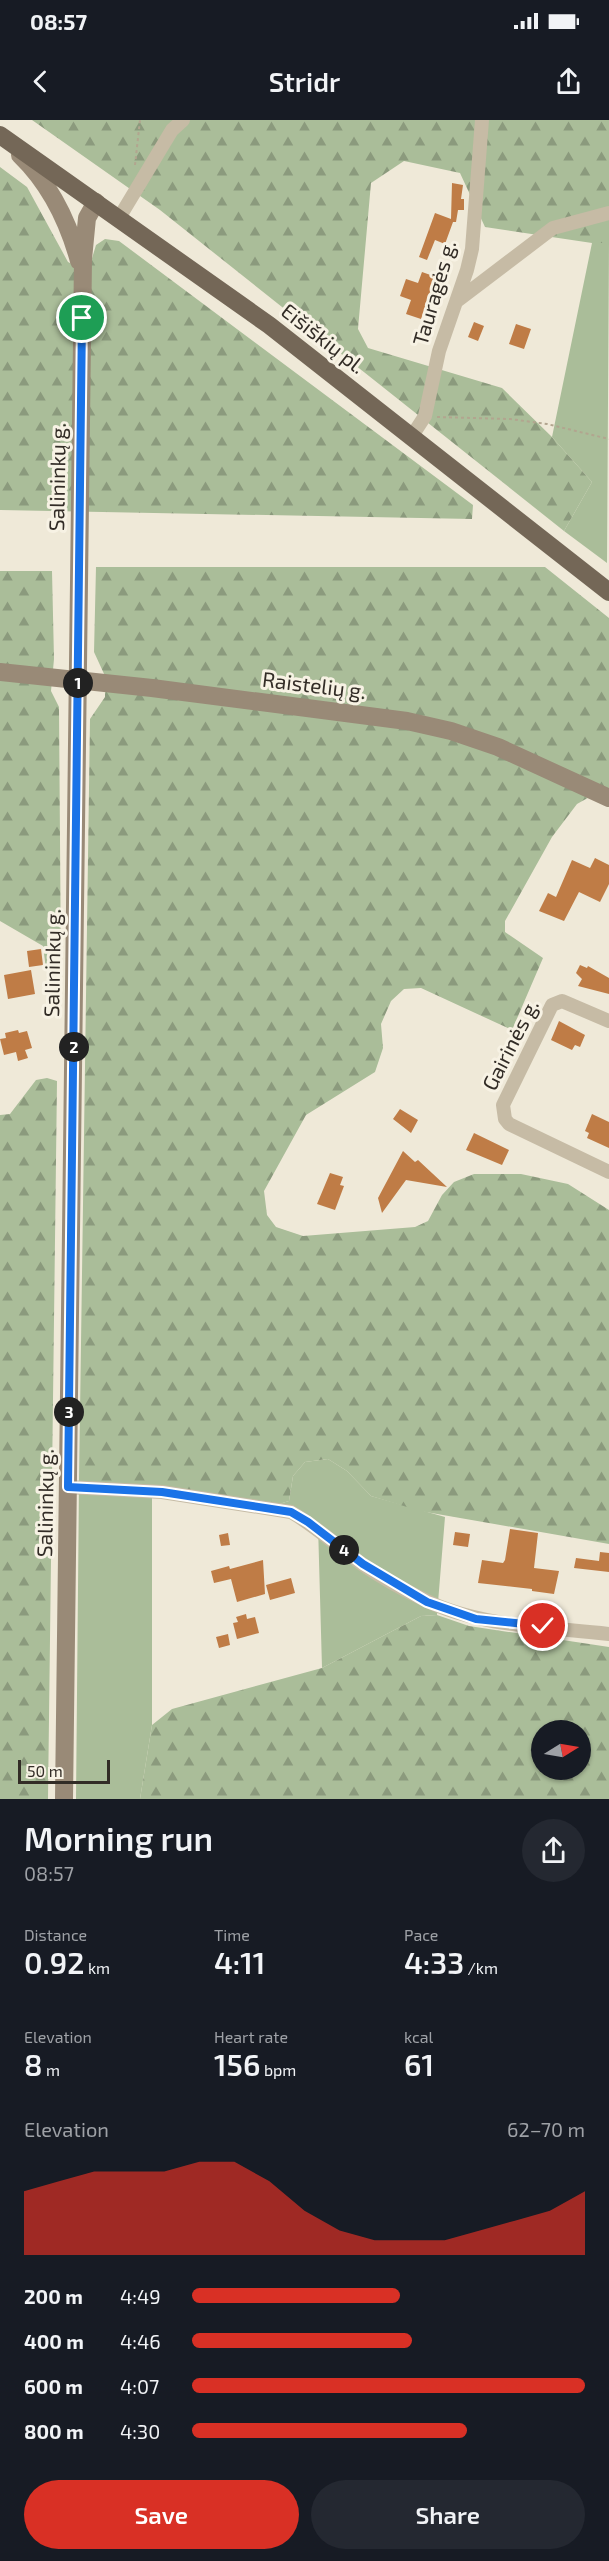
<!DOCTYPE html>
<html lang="en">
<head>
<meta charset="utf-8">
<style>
	:root { --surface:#171b24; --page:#242831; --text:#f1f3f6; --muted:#9ea1a6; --accent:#d93025 }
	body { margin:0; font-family:"Exo 2",sans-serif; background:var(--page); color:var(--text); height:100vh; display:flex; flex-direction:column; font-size:22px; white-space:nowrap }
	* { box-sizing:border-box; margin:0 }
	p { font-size:20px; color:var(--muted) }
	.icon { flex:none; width:33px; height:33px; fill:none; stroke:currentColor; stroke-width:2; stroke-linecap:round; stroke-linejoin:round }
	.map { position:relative; height:1679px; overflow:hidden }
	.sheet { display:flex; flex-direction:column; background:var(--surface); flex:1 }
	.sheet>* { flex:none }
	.needle { width:39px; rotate:79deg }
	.controls { position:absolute; left:531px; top:1600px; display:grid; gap:12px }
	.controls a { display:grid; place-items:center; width:60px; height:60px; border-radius:50%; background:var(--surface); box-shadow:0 2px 4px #0004; font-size:30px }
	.scale { position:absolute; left:18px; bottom:15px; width:92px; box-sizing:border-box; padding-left:6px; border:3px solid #322c26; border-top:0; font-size:16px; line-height:21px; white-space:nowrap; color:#322c26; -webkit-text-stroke:4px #f7f2e4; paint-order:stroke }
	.pin { position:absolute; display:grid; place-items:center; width:51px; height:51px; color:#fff; margin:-26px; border:3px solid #fff; border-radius:50%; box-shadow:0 2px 6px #0007 }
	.km { position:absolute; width:30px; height:30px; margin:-15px; border-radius:50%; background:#222; color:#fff; font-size:16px; line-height:30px; text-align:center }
	.round { display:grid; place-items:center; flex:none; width:63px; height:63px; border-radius:32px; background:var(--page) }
	.summary { display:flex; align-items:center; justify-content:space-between; height:102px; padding:0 24px }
	h1 { font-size:33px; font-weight:600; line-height:45px }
	.figures { display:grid; grid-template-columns:repeat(3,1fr); gap:9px; height:102px; padding:6px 24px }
	.figures div { display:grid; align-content:center }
	.figures b { font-size:30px; font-weight:600 }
	.figures small { font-size:16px; font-weight:400 }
	.figures p { font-size:16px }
	.chart { height:168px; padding:12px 24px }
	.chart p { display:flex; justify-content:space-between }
	.chart svg { width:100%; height:108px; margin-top:6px; fill:var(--accent); opacity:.7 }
	.cta { display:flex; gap:12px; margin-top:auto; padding:12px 24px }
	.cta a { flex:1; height:69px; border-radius:36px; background:var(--accent); color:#fff; font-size:24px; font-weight:600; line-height:69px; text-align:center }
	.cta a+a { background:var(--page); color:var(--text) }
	ul { padding:0 24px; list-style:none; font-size:20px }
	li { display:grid; grid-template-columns:96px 72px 1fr; align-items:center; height:45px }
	li i { height:15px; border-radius:8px; background:var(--accent) }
	.status { display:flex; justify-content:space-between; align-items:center; height:42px; padding:0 30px; background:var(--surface); direction:ltr }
	.status svg { height:16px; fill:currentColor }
	header { display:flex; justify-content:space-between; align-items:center; height:78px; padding:0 24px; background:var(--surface); font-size:27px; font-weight:600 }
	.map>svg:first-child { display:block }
</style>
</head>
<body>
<div class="status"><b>08:57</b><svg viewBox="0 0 49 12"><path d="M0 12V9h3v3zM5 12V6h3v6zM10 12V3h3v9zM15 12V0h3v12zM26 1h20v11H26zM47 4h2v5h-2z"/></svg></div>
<header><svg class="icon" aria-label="back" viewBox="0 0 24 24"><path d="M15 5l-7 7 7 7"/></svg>Stridr<svg class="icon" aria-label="share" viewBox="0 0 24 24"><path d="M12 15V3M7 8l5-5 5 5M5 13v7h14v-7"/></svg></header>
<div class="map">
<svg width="609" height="1679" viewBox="0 0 609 1679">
	<defs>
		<pattern id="forest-firs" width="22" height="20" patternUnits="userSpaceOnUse" patternTransform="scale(1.5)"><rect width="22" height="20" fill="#aabd99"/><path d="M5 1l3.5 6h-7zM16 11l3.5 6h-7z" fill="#8b9a7d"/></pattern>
	</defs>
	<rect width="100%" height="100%" fill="#efe9d8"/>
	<path fill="#aabd99" d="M592 123H609L607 443 564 411 592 362 552 317Z
		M328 1339 347 1351 371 1376 445 1397 437 1495 421 1496 322 1548 318 1405 279 1384 289 1381 293 1356 305 1342Z
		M79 1362 152 1368V1605L140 1679H76Z"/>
	<path fill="url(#forest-firs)" fill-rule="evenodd" d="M32 0H609V123H592L485 107 460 53 404 41 371 63 358 209 368 228 502 268 552 317 592 362 564 411 160 90Z
		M0 47 27 67 68 142 80 148 90 145 96 125 105 119 119 121 473 385 472 399 0 390Z
		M96 447H545L609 498V683L593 675 577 684 552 717 505 801V812L543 838 512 910 421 868 404 869 391 881 381 904 383 928 375 952 306 995 264 1071 267 1095 276 1107 303 1116 415 1107 428 1101 442 1075 454 1062 474 1054H521L568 1064 609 1090V1424L420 1391 371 1376 347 1351 328 1339 305 1342 293 1356 289 1381 279 1384 79 1362 90 599 105 577V556L94 532Z
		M0 451H52L54 539 51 571 59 587 61 852 57 859 46 849 43 826 0 801Z
		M47 958 57 961 48 1679H0V995L10 994 36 960Z
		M437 1495 469 1506 609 1527V1679H140L152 1605 172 1589 322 1548 421 1496ZM542 1611H580V1650H542Z"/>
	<path fill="#bf7c46" d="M452 63 463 65 461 79H464V90H458L456 102H453L445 124 435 120 427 140 419 137 435 93 451 99Z
		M422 152 439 158 430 186 426 185 421 199 406 194 411 180 400 176 406 159 418 163Z
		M474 202 484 206 478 221 468 217Z
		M516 204 531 209 524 229 509 224Z
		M595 738 609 745V764L600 782 579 772 564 801 539 791 548 773 556 777 572 740 590 748Z
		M41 829 43 845 29 847 27 831Z
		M580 845 587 848 588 846 609 858V874L578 866 582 859 576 853Z
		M31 850 35 874 8 879 4 855Z
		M559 901 585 915 580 927 575 925 572 930 551 920Z
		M18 910 19 913 27 911 32 928 25 930 28 938 18 941 16 932 4 935 0 919 6 918 5 913Z
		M400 989 418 1000 411 1013 393 999Z
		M592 994 609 1002V1028L587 1018 589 1013 585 1011Z
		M474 1013 509 1030 502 1045 466 1030Z
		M403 1031 415 1042 418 1040 447 1067 406 1060 382 1093 378 1078Z
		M330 1053 343 1057 340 1065 344 1066 335 1090 317 1084Z
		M510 1409 538 1413 534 1448 559 1451 554 1474 532 1471V1469L478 1463 482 1440 503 1443 505 1440Z
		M455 1412 470 1414 468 1427 453 1425Z
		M228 1413 230 1425 221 1426 219 1415Z
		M600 1432 609 1433V1452L574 1448 576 1438 599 1441Z
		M263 1440 265 1474 237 1482 231 1459 214 1463 211 1451 229 1446 230 1449Z
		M291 1458 295 1473 270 1480 266 1465Z
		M246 1494 247 1499 255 1497 259 1513 237 1519 233 1503 238 1502 236 1497Z
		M228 1514 230 1525 219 1528 216 1517Z"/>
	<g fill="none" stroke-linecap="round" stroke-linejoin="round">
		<path stroke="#b2a58f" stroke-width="2" stroke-dasharray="3 3" stroke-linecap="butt" d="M135 45 140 0
			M437 297 510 299 547 304 609 319"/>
		<path stroke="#c6bba5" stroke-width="14" d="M119 98 172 10 183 0
			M457 181 553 108 609 93
			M412 316 425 296 439 231 467 150 472 129 482 0
			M609 901 562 881 552 885 503 985 505 999 509 1004 609 1052
			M68 1367 162 1372 291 1392C317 1407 338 1427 362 1444 381 1457 404 1470 425 1480 479 1507 550 1507 609 1514"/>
		<path stroke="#998a77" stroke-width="18" d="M20 35C50 64 68 101 79 141
			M0 552 152 568 407 601 451 611 498 627 609 678
			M64 1679 83 139 87 98 96 82"/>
		<path stroke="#746757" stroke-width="18" d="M0 15 269 205 609 472"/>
	</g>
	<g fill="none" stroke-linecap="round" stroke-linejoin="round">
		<defs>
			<path id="route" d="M82 198 68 1367 162 1372 291 1392 308 1402 363 1444 427 1482 476 1499 543 1506"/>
		</defs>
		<use href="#route" stroke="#fff" stroke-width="12"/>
		<use href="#route" stroke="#1a73e8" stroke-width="8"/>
	</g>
	<g text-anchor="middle" stroke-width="6" stroke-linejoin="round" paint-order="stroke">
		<g font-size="21" fill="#322c26" stroke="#f7f2e4">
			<text transform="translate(435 173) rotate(-74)" y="7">Tauragės g.</text>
			<text transform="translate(323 219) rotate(38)" y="7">Eišiškių pl.</text>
			<text transform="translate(58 357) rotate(-89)" y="7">Salininkų g.</text>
			<text transform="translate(314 566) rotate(7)" y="7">Raistelių g.</text>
			<text transform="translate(53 843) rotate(-89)" y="7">Salininkų g.</text>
			<text transform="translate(511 925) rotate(-63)" y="7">Gairinės g.</text>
			<text transform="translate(46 1383) rotate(-89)" y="7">Salininkų g.</text>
		</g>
	</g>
</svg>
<div class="controls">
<a><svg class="needle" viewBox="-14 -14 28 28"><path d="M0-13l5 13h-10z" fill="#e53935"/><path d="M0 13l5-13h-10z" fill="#9ea1a6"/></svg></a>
</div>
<div class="scale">50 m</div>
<div class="pin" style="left:82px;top:198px;background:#1e9e55"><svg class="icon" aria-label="arrive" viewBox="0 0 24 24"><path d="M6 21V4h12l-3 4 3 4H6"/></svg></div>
<div class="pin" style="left:543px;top:1506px;background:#d93025"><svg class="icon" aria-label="check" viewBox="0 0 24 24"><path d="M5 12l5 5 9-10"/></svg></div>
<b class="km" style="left:78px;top:563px">1</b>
<b class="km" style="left:74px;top:927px">2</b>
<b class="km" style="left:69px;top:1292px">3</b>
<b class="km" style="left:344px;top:1430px">4</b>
</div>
<section class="sheet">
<div class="summary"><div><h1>Morning run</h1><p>08:57</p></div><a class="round"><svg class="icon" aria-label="share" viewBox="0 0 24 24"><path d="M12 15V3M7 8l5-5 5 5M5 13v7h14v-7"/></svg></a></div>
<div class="figures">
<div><p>Distance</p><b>0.92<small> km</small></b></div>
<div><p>Time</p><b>4:11</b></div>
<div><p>Pace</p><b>4:33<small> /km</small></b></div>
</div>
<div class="figures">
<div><p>Elevation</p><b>8<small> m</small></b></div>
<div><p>Heart rate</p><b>156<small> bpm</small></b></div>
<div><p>kcal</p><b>61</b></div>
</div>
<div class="chart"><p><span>Elevation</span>62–70 m</p>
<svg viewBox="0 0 160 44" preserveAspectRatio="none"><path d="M0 44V18L10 14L20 10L30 10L40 10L50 6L60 6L70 14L80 26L90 34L100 38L110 38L120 38L130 34L140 30L150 26L160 18V44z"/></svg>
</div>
<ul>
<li><b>200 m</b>4:49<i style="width:53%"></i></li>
<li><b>400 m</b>4:46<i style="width:56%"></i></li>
<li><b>600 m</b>4:07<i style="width:100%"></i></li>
<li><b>800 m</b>4:30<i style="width:70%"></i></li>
</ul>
<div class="cta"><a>Save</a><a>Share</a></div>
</section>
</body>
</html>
